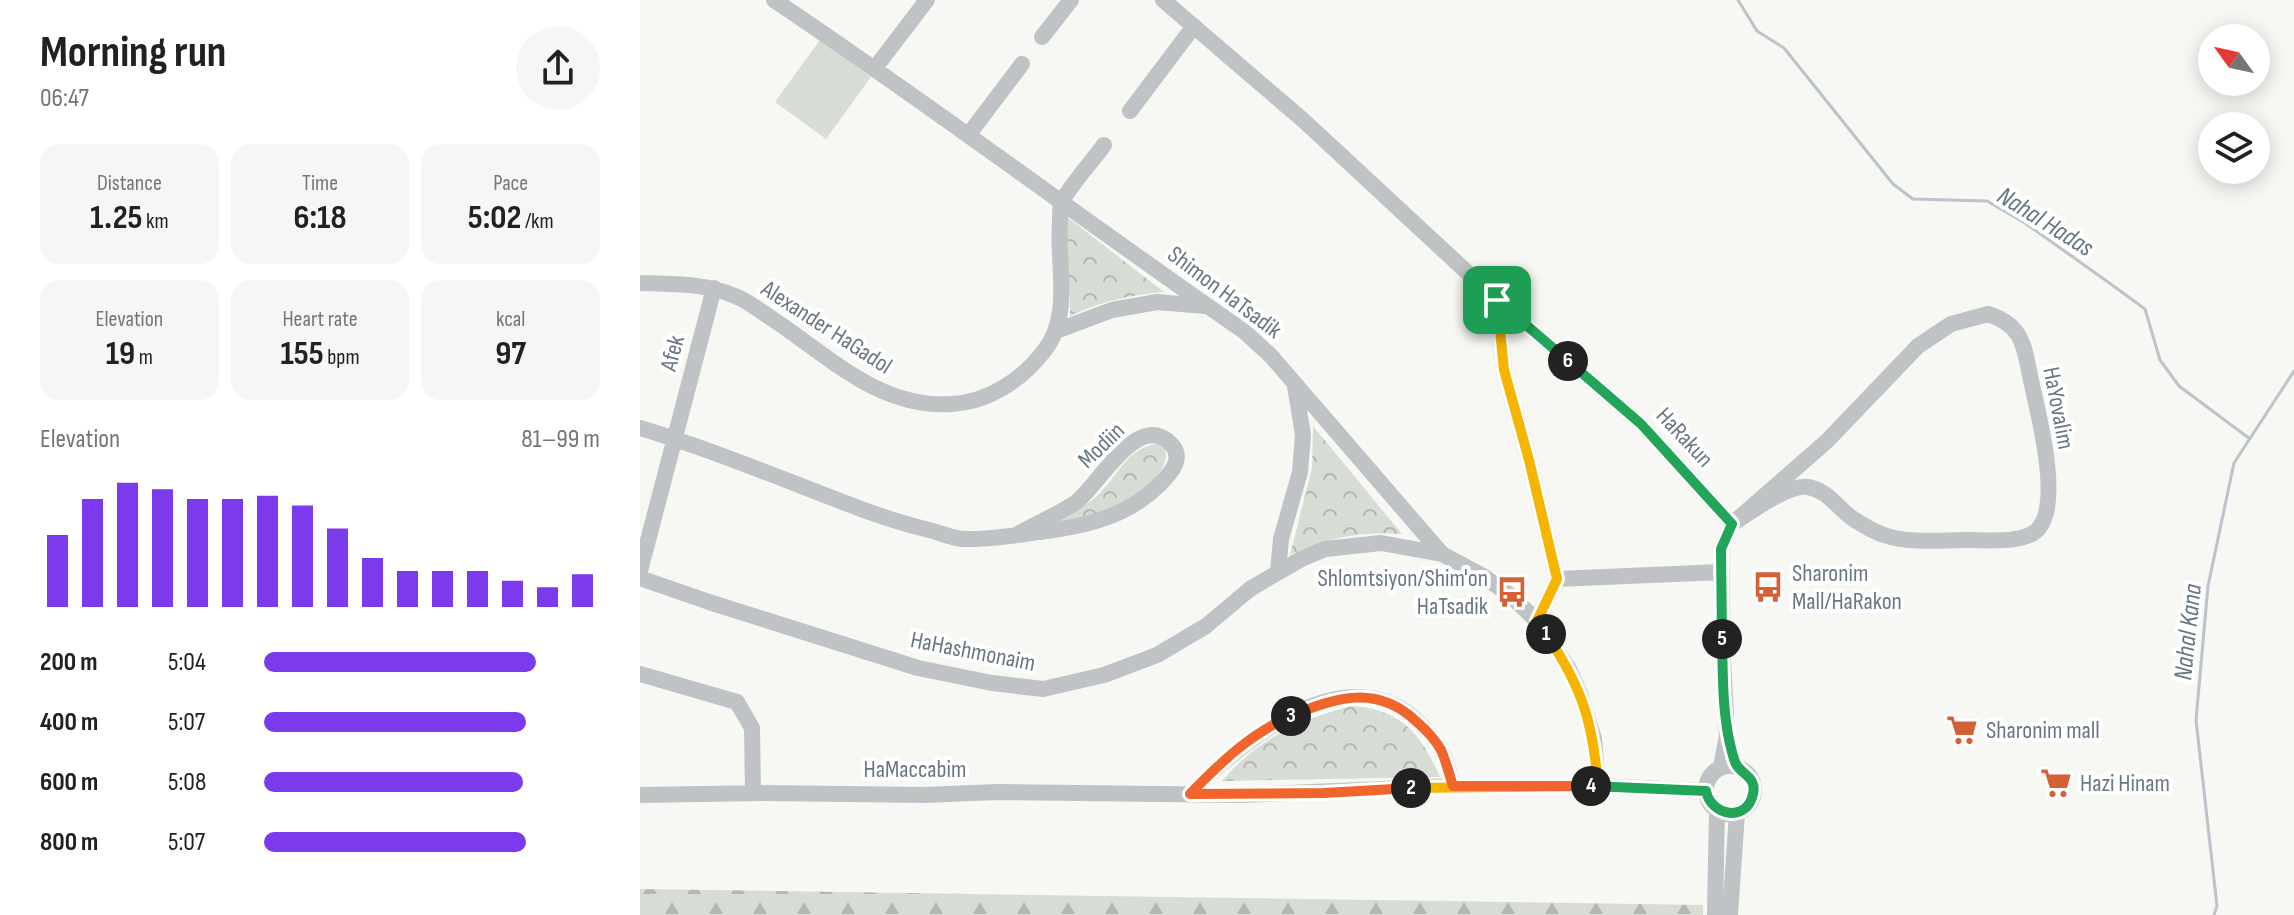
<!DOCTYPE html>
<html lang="en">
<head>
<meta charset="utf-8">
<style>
	:root { --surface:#fff; --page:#f6f6f6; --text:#202124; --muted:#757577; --accent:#7c3aed }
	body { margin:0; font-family:"Sofia Sans Condensed",sans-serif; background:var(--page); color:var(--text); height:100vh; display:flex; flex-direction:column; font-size:30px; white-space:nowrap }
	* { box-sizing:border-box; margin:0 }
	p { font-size:26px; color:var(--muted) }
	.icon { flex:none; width:44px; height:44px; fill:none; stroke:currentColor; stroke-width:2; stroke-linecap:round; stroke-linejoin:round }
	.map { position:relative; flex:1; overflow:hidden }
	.sheet { display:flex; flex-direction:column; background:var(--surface); width:640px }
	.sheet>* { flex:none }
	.needle { width:52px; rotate:303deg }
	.tools { position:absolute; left:1558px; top:24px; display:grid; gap:16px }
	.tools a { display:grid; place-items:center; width:72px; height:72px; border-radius:50%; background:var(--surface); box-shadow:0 4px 20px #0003; font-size:40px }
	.pin { position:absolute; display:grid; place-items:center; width:68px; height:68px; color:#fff; margin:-34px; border-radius:16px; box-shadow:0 4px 12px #0006 }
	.km { position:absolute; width:40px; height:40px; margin:-20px; border-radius:50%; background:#222; color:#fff; font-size:22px; line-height:40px; text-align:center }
	.round { display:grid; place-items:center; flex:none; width:84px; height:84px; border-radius:42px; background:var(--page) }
	.summary { display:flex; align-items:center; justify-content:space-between; height:136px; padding:0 40px }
	h1 { font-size:44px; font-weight:700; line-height:60px }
	.stats { display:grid; grid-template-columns:repeat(3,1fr); gap:12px; height:136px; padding:8px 40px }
	.stats div { display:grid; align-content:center; border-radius:20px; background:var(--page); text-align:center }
	.stats b { font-size:34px; font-weight:700 }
	.stats small { font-size:22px; font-weight:400 }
	.stats p { font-size:22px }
	.chart { height:224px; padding:16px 40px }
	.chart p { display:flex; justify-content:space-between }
	.chart svg { width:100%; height:144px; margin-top:8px; stroke:var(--accent); stroke-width:6 }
	ul { padding:0 40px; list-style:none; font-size:26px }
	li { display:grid; grid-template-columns:128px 96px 1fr; align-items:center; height:60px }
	li i { height:20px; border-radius:10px; background:var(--accent) }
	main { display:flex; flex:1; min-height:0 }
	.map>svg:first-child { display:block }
</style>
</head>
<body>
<main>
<section class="sheet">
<div class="summary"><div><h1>Morning run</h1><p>06:47</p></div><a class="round"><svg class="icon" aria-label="share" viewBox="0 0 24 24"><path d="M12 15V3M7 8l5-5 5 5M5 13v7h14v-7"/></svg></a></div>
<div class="stats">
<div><p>Distance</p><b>1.25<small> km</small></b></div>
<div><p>Time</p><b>6:18</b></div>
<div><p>Pace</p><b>5:02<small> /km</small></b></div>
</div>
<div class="stats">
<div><p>Elevation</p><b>19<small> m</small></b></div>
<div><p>Heart rate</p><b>155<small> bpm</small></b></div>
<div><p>kcal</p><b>97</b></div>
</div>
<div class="chart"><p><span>Elevation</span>81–99 m</p>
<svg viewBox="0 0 160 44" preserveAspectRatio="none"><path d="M5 44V22M15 44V11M25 44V6M35 44V8M45 44V11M55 44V11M65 44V10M75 44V13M85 44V20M95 44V29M105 44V33M115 44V33M125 44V33M135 44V36M145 44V38M155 44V34"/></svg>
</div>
<ul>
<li><b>200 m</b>5:04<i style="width:81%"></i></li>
<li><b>400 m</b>5:07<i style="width:78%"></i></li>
<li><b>600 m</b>5:08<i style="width:77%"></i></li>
<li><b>800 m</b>5:07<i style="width:78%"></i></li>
</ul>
</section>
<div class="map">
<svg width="1654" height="915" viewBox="0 0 1654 915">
	<defs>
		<pattern id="forest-firs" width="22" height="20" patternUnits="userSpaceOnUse" patternTransform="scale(2)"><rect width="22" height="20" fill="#d7dcd4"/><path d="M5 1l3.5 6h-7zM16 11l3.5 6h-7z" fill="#b2b7b1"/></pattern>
		<pattern id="park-crowns" width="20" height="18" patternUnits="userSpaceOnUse" patternTransform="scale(2)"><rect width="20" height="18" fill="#d7dcd4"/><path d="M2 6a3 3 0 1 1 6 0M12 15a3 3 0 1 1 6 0" fill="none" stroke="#b2b7b1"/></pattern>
	</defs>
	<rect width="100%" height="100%" fill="#f7f7f4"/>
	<path fill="url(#forest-firs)" d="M0 889 1063 905V915H0Z"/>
	<path fill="url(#park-crowns)" d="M427 217 524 292C490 295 462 301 430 316 430 282 424 250 427 217Z
		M673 426 762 534C722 531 685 538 650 555L672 468Z
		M517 444 525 449C533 478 480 506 457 514 445 519 431 520 419 522 434 513 449 504 461 492 479 473 489 447 517 444Z
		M711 706C761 709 781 734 800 777L582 781C619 738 657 721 711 706Z"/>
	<path fill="#d7dcd4" d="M180 40 231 77 186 139 135 102Z"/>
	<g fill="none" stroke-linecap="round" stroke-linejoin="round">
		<path stroke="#bbc4c9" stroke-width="3" d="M1098 0 1117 31 1144 48 1253 184 1273 199 1347 201 1385 223 1468 282 1505 309 1520 360 1539 386 1610 439
			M1574 915 1577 906 1556 720 1568 586 1594 463 1654 371"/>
		<path stroke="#bfc3c6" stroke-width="16" d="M134 0C294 107 447 223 605 332L631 356 802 554 843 576 871 596 897 621 929 669 940 694 954 739 958 786
			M523 0 663 120 857 300 1001 424 1092 524 1081 549 1083 660 1087 735 1081 767
			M402 37 431 0
			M235 68 287 0
			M490 111 554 26
			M329 134 382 64
			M0 283C32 284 65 283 95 296 108 301 120 311 131 318 189 356 239 409 312 404 348 402 382 380 404 351 433 315 416 264 420 222 420 216 420 209 421 204 426 190 454 159 464 145
			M857 300 864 370 889 460 917 579
			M1348 314C1386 326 1384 350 1392 385 1399 417 1421 501 1399 528 1387 544 1348 540 1329 540 1302 540 1270 544 1244 535 1234 532 1221 524 1212 518 1197 507 1187 490 1168 487 1148 484 1109 513 1092 524L1187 441 1278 346 1311 324Z
			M416 331 472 310 517 302 565 306
			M0 428C66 448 130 474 195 499 227 512 259 523 293 531 302 534 313 538 322 539 352 540 384 534 413 530 452 525 489 514 518 486 528 476 545 460 532 445 498 408 458 487 435 503 417 515 395 524 376 535
			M0 571 74 288
			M638 572 641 539 660 472 663 435 655 386
			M0 578 69 602 278 668 352 683 403 689 464 675 517 655 566 626 610 589 661 559 685 549 741 543 802 554
			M897 621 917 579 1081 572
			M0 674 97 702 112 728 113 793
			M1066 790a24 24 0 1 1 48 0a24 24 0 1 1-48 0Z
			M550 794C601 741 707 654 778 722 786 730 796 740 801 750 807 761 809 774 813 786
			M0 795 125 793 284 795 357 792 602 795 813 786H958L1066 791
			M1075 915 1077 810
			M1090 915 1097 813"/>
	</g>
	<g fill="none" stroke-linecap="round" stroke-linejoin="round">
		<defs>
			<path id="split-1" d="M857 300 864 370 889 460 917 579 897 621 906 634"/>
			<path id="split-2" d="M771 788 958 786C953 722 942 687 906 634"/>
			<path id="split-3" d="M651 716C611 733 580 763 550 794L684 793 771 788"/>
			<path id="split-4" d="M651 716C696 697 737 684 777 722 786 730 795 739 801 750 806 761 809 774 813 786H951"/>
			<path id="split-5" d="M951 786 1066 791C1071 816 1107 823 1113 794 1117 777 1102 775 1096 764 1094 760 1093 756 1092 752 1082 716 1083 675 1082 639"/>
			<path id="split-6" d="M928 361 1001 424 1092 524 1081 549 1082 639"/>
			<path id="split-7" d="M857 300 928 361"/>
		</defs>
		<use href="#split-1" stroke="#fff" stroke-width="16"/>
		<use href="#split-2" stroke="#fff" stroke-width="16"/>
		<use href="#split-3" stroke="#fff" stroke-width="16"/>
		<use href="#split-4" stroke="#fff" stroke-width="16"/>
		<use href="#split-5" stroke="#fff" stroke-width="16"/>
		<use href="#split-6" stroke="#fff" stroke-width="16"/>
		<use href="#split-7" stroke="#fff" stroke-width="16"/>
		<use href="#split-1" stroke="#f5b400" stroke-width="10"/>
		<use href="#split-2" stroke="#f5b400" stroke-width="10"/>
		<use href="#split-3" stroke="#f0652b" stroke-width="10"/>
		<use href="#split-4" stroke="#f0652b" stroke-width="10"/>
		<use href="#split-5" stroke="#22a559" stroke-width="10"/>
		<use href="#split-6" stroke="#22a559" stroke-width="10"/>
		<use href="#split-7" stroke="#22a559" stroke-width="10"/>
	</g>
	<defs>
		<symbol id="bus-bare" viewBox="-9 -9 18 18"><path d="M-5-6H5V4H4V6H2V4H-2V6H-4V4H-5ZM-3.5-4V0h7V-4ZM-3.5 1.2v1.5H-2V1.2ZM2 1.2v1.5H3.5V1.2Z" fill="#d46038" stroke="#fff" stroke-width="2.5" paint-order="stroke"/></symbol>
		<symbol id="supermarket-bare" viewBox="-9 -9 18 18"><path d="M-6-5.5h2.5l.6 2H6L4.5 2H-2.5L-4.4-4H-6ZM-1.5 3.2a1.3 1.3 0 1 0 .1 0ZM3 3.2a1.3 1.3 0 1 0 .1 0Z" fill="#d46038" stroke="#fff" stroke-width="2.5" paint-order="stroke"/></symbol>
	</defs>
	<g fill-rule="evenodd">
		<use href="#bus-bare" x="1106" y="565" width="44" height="44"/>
		<use href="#bus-bare" x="850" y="570" width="44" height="44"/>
		<use href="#supermarket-bare" x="1300" y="708" width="44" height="44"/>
		<use href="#supermarket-bare" x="1394" y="761" width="44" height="44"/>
	</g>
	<g text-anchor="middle" stroke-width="8" stroke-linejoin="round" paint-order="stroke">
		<g font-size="24" fill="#697783" stroke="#fff">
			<text transform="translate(585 292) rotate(37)" y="8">Shimon HaTsadik</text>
			<text transform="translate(187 327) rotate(33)" y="8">Alexander HaGadol</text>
			<text transform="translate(32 353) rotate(-75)" y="8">Afek</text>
			<text transform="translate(1419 408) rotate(79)" y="8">HaYovalim</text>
			<text transform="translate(1045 437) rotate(47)" y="8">HaRakun</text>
			<text transform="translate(461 445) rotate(-44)" y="8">Modiin</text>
			<text transform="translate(333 651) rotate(11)" y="8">HaHashmonaim</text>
			<text x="275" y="777">HaMaccabim</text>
		</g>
		<g font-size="24" fill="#697783" stroke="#fff" text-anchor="start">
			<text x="1152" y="581">Sharonim<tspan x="1152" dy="28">Mall/HaRakon</tspan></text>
			<text x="848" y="586" text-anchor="end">Shlomtsiyon/Shim'on<tspan x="848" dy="28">HaTsadik</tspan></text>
			<text x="1346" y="738">Sharonim mall</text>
			<text x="1440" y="791">Hazi Hinam</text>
		</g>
		<g font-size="26" font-style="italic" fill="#64777f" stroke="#fff">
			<text transform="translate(1406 221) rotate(32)" y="9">Nahal Hadas</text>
			<text transform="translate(1547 632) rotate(-84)" y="9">Nahal Kana</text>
		</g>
	</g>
</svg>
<div class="tools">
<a><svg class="needle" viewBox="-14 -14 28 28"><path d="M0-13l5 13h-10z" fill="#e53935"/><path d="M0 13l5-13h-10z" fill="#757577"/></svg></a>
<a><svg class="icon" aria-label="layers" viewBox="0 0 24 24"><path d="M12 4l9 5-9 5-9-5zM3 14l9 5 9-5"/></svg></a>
</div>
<div class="pin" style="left:857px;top:300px;background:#1e9e55"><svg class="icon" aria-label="arrive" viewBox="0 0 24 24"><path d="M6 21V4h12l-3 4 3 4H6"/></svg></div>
<b class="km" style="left:906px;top:634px">1</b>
<b class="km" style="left:771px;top:788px">2</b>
<b class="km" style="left:651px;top:716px">3</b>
<b class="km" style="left:951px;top:786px">4</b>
<b class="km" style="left:1082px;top:639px">5</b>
<b class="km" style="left:928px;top:361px">6</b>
</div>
</main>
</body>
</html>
